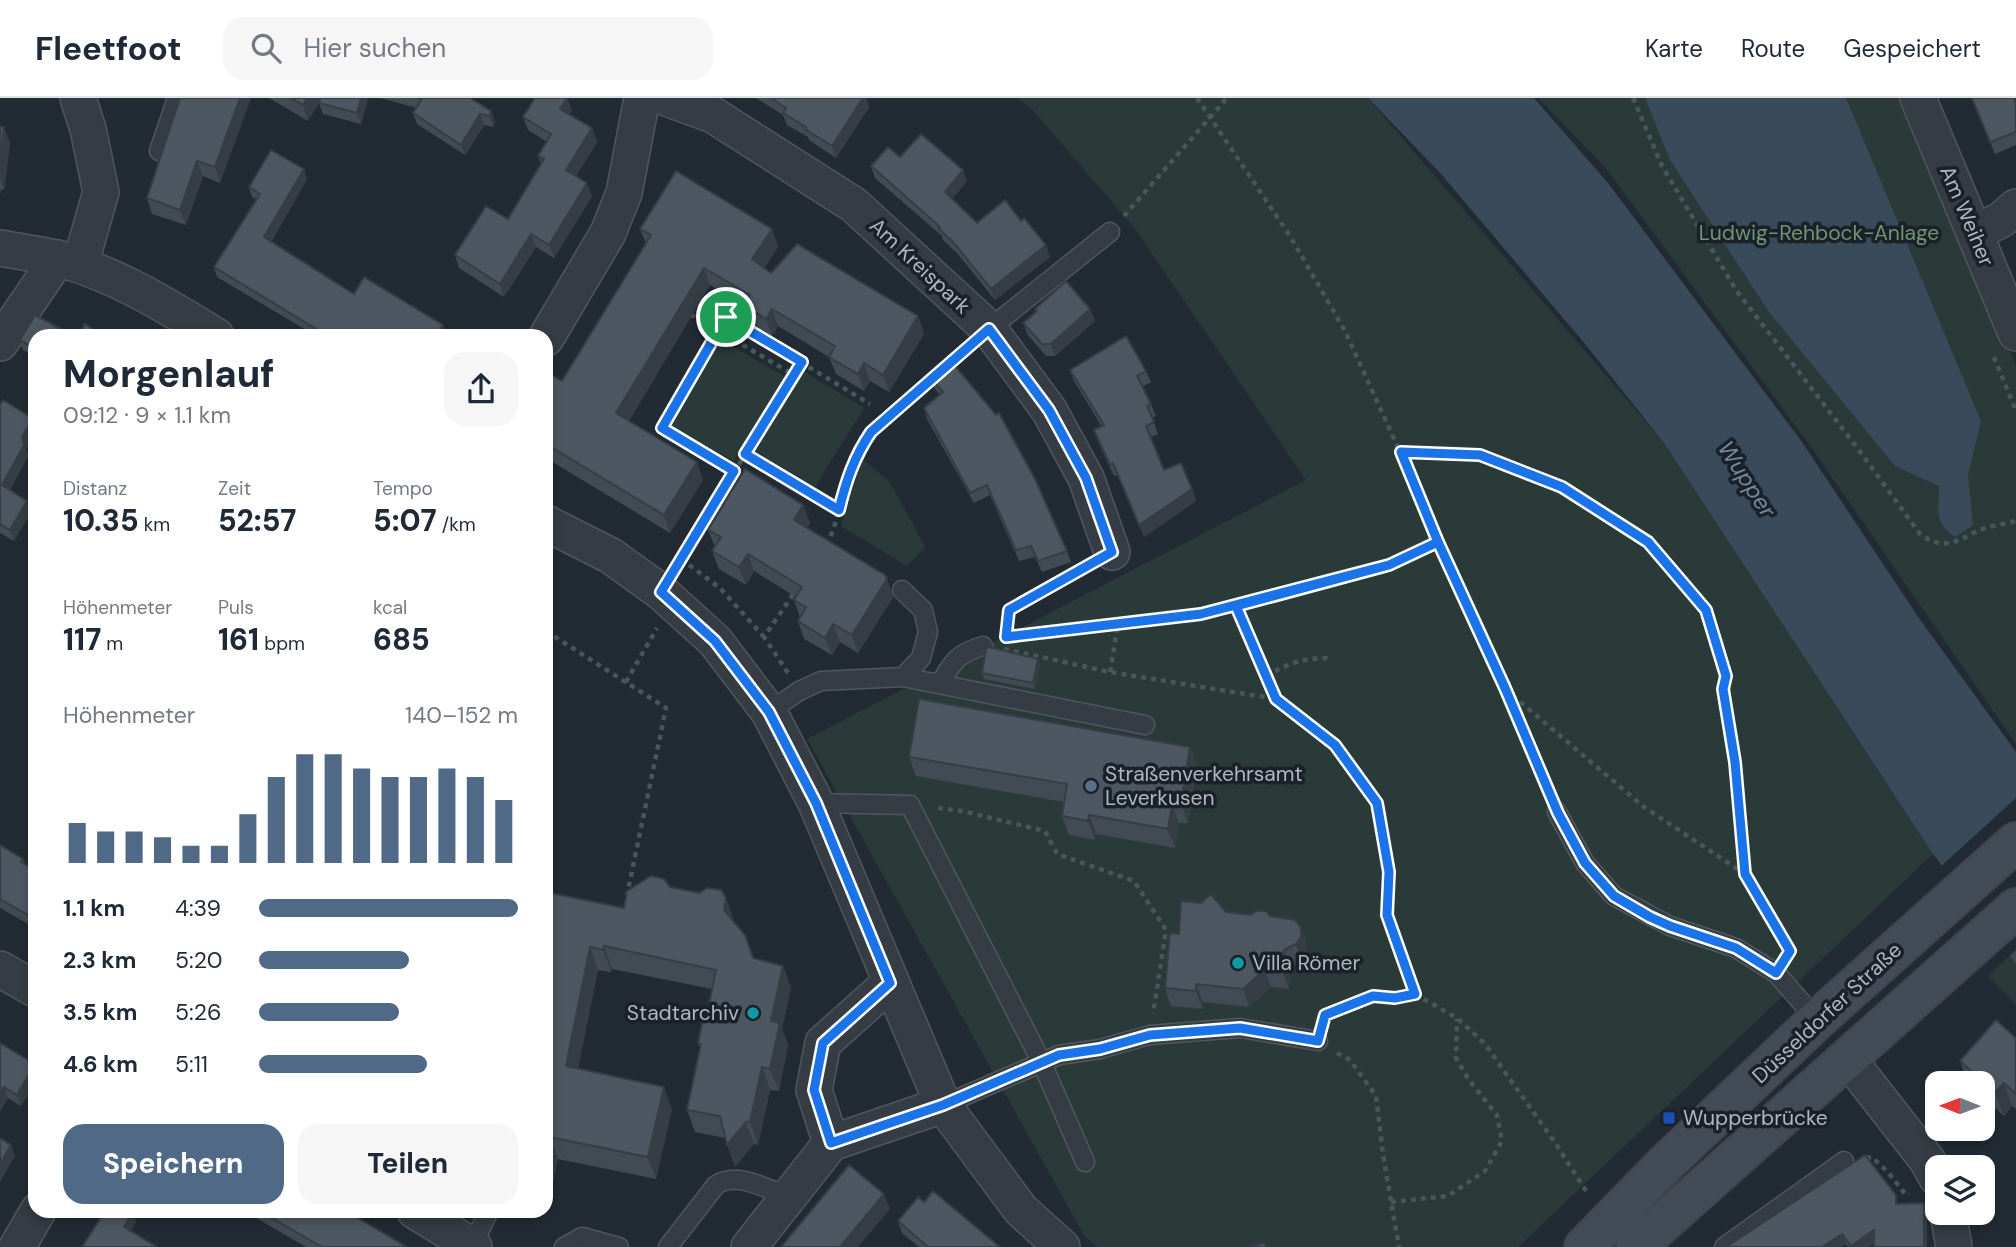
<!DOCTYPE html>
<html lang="de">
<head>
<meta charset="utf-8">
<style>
	:root { --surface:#fff; --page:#f6f6f7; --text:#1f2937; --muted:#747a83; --line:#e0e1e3; --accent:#506987 }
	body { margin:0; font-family:"DM Sans",sans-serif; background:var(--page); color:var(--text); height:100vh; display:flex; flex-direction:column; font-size:26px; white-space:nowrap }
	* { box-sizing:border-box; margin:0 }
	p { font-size:23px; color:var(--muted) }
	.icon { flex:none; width:38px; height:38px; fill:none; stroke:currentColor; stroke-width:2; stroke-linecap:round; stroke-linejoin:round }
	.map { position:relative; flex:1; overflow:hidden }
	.drawer { position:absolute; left:28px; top:231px; width:525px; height:889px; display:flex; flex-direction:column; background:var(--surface); border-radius:21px; box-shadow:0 4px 10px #0003 }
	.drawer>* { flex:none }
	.needle { width:46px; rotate:271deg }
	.fabs { position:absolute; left:1925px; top:973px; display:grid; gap:14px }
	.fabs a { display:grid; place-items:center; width:70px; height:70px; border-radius:14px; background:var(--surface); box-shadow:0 4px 10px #0003; font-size:35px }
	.pin { position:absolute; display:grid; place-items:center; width:60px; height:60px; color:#fff; margin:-30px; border:4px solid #fff; border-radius:50%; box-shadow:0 2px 7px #0007 }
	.round { display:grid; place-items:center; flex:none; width:74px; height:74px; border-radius:21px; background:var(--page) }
	.summary { display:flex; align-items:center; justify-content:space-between; height:119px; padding:0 35px }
	h1 { font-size:38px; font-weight:800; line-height:52px }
	.metrics { display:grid; grid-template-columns:repeat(3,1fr); gap:10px; height:119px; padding:7px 35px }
	.metrics div { display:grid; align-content:center }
	.metrics b { font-size:30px; font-weight:800 }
	.metrics small { font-size:19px; font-weight:400 }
	.metrics p { font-size:19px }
	.chart { height:196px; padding:14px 35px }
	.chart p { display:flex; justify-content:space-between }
	.chart svg { width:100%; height:126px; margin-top:7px; stroke:var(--accent); stroke-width:6 }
	.primary-button { display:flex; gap:14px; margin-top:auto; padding:14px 35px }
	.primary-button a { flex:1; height:80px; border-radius:21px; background:var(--accent); color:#fff; font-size:28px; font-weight:800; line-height:80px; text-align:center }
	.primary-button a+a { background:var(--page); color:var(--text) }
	ul { padding:0 35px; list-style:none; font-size:23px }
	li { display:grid; grid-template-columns:112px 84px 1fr; align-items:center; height:52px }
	li i { height:18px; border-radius:9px; background:var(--accent) }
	header { display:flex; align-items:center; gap:42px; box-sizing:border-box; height:98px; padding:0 35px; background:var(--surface); border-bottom:2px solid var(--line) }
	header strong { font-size:33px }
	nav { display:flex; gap:38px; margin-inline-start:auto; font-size:24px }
	.search { width:490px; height:63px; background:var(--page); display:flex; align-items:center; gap:18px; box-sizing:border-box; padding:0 24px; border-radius:21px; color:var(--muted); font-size:26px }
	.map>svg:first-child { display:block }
</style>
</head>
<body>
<header>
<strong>Fleetfoot</strong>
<div class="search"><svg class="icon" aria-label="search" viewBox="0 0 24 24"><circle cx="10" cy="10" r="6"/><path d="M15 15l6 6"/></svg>Hier suchen</div>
<nav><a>Karte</a><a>Route</a><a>Gespeichert</a></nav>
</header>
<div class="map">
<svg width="2016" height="1149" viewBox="0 0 2016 1149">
	<rect width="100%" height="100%" fill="#222a33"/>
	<path fill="#2a3a39" d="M1017 0H1368L1664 345 1933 756 1518 1149H1098L1085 1139 807 641 1306 382 1136 132 1031 10Z
		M1538 0H1908L2016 267V646L1811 349 1605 69Z
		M719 241 786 279 734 363 669 328Z
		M803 273 864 310 815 389 756 353Z
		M862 361 890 384 925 449 907 468 841 428Z
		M2010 857 2016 866V907L1988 878Z"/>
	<path fill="#394a5a" d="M1368 0H1534L1608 85 1802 344 1921 523 2016 654V866L1933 756 1664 345 1586 247 1441 76Z
		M1645 0H1846L1981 323 1968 377 1973 427 1955 439C1933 424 1939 412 1939 388L1895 368 1769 214 1670 62Z"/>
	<path fill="#222a33" d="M2016 700V852L2007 860 1939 770Z"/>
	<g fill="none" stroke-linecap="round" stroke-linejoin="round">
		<defs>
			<path id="service" d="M159 53 177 0
				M989 231 1110 134
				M902 492 923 512 928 534 921 560 903 579
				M940 586C952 564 958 555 983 548
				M769 614 799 593 821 583 903 579 1145 627
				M816 705 910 707 1042 965 1085 1064
				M1557 714 1585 765 1614 798 1670 828 1736 850 1776 875 1817 922
				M943 1007 1059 957 1100 951 1150 937 1240 930 1318 943
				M472 1148 489 1113
				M564 1149 582 1139 619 1149
				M668 1149 716 1087C738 1073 766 1091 789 1099
				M1724 1149 1844 1063"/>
			<path id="minor" d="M78 0 88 31 101 94 80 167
				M666 0 713 17 854 107 989 231 1049 312 1086 380 1112 454
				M1918 0 2016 235
				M1974 135 2001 122 2016 109
				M0 150C20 154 40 156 59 161 116 176 167 208 216 238
				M546 240 608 135 624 95 642 0
				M0 245 58 160
				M546 425 611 458 661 494 715 543 769 614 816 705 943 1007 1021 1112 1062 1149
				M0 871 35 891
				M1848 961 1927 1062 1937 1080
				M831 1045 814 992 823 945 890 885
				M415 1113 474 1149
				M1948 1115 1954 1149
				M17 1149 38 1113
				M749 1149 831 1045 943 1007"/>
			<path id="secondary" d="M1584 1149 1664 1067 1817 922 2016 744
				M1636 1149 2016 810"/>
		</defs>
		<use href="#service" stroke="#4f575e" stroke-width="21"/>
		<use href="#minor" stroke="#4f575e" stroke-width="38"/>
		<use href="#secondary" stroke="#3e454d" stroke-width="42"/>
		<path stroke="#485758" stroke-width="4.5" stroke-dasharray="5 5" stroke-linecap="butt" d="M1197 0 1290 138 1345 233 1400 354 1549 694
			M1633 0 1662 68 1736 192 1858 351 1920 436C1943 453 1956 444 1977 433 1989 428 2004 426 2016 423
			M1124 118 1227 0
			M1994 259 2016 313
			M948 267 965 252
			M794 277 802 264
			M1400 354 1481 357 1562 389 1648 444 1706 512 1726 577 1723 591 1736 664 1745 776
			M745 356 839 412
			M734 373 661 330 726 219 870 306
			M826 447C839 425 840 397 849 374 864 331 903 306 936 278
			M681 461 720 490 764 539
			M676 469 794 277 688 215
			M1235 508 1275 600
			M546 533 666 610 627 797
			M1006 539 1009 512 1085 469
			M1004 540 1201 516 1389 467 1438 444
			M1004 551 1110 574 1276 601 1335 647 1376 705 1389 774 1387 817 1415 896 1395 900 1373 898 1325 917 1324 922
			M1110 574 1118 526
			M788 575 764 539 796 492
			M1266 578C1289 565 1303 560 1331 560
			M626 584 657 530
			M1505 591 1644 709 1745 776 1789 854
			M938 710 962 713 1045 733 1057 756 1134 783 1166 832 1153 916
			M1415 896 1457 920 1485 946 1556 1046 1588 1096
			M1337 955 1350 962 1376 998 1383 1057 1399 1149
			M1866 1060 1872 1059 1888 1074 1906 1097 1909 1096
			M1391 1104 1448 1098 1485 1073 1502 1043 1497 1017 1469 982 1456 960 1457 921"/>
		<use href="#service" stroke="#353c44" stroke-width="18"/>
		<use href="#minor" stroke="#353c44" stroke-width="35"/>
		<use href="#secondary" stroke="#434c56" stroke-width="38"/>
	</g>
	<path fill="#424b53" d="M180 0H251L220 85 203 78 186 127 152 116 147 100Z
		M269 0H368L361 26 323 16 319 5 320 3 308 23Z
		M380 0H470L491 13 495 24 493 29 484 27 465 57 417 26 413 15 417 10Z
		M535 0H567L572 12 569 17 592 30 597 44 576 78 592 98 554 160 536 149 504 199 459 170 455 157 508 121 541 66 538 58 547 44 528 32 523 19Z
		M756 0H866L869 9 836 60 809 42 808 39 787 27 783 17Z
		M1972 0 2016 6V47L1995 56Z
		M0 29 10 45 4 92 1 91 0 98Z
		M900 59 963 72 967 83 952 101 977 125 1050 159 995 202 958 156 943 142 942 138 875 80 871 68Z
		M307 81 271 144 354 196 443 227 446 238H316L217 179 214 169 256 101 252 99 249 89Z
		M640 131H772L778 149 764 170 771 175 918 218 924 236 889 294 870 283 864 293 836 276 829 259 778 228 772 238 750 225 744 207 710 187 629 323 703 382 670 435 546 360V287L562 283 646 146Z
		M1035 211 1095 223 1055 258H1046L1028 237 1023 225 1036 214Z
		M35 238V258L23 252 20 242Z
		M950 262 1067 453 1071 464 1042 474 1035 459 1019 463 990 397 974 405 927 321 924 310 940 297 935 291 931 281Z
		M1070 272 1146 273 1151 284 1142 289 1151 306 1156 318 1152 320 1158 336 1151 339 1164 372 1192 391 1196 403 1144 439 1117 377 1114 378 1098 344 1094 332 1102 329 1074 283Z
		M0 307 29 318 33 329V339L26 350 28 358 10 392 31 414 14 443 0 435Z
		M803 407 810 425 807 430 887 481 893 499 858 555 840 544 832 557 804 541 798 523 800 519 794 502 796 499 754 473 746 487 719 471 712 453 715 449 708 432Z
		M1040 567 1035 591 984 581 982 575Z
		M1190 649 1197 668 1188 725H1179L1175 750 1096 736 1095 742 1069 737 1062 718 1064 704 916 678 909 659Z
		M0 747 23 761 25 766 35 772V830L0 810Z
		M670 789 726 800 734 824 753 860 783 868 791 890 782 931 788 947 779 993 770 992 758 1047 754 1046 735 1069 725 1040 695 1034 687 1012 700 950 698 945 706 921 712 891 612 871 611 874 598 872 578 970 672 1011 656 1081 558 1061 552 1089 546 1088V794L624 810Z
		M1226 814 1270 818 1301 830 1307 847V857L1303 864 1290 869 1289 891 1271 889 1249 909 1203 904 1202 911 1171 908 1165 890 1179 836Z
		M2016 940V1011L2012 1008 2004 1018 1983 999V985H1968L1960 963Z
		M0 945 35 966V984L21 1008 8 1000 0 1013Z
		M924 1104 1000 1149H919L902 1135 898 1123Z
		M1924 1105 1927 1115 1868 1149H1848L1846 1146 1726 1149 1900 1106Z
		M244 1113H346L407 1149H306Z"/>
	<path fill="#363d44" d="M240 0H251L220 85 215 69Z
		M307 0H321L308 23 303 7Z
		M361 0H368L361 26 357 15Z
		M567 0 572 12 565 24 560 11Z
		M863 0H866L869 9 836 60 832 48Z
		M491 13 495 24 493 29 489 18Z
		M480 16 484 27 465 57 461 47Z
		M4 29 10 45 4 92 0 80V64Z
		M592 30 597 44 571 85 566 72Z
		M197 63 203 78 186 127 180 112Z
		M304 71 307 81 267 149 264 139Z
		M963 72 967 83 949 105 945 94Z
		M587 85 592 98 554 160 549 147Z
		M772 131 778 149 759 179 752 161Z
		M531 136 536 149 504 199 500 186Z
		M1046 147 1050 159 995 202 991 191Z
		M704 170 710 187 623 333 616 315Z
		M772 211 778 228 772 238 766 221Z
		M1090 211 1095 223 1055 258 1051 246Z
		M918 218 924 236 889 294 883 277Z
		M443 227 447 237 436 238Z
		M864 265 870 283 864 293 858 276Z
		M29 318 33 329V339L26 350 28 358 6 399 2 387 22 339Z
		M697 364 703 382 670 435 664 417Z
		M1192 391 1196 403 1144 439 1139 427Z
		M27 403 31 414 14 443 10 432Z
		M803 407 810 425 800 440 794 422Z
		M748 456 754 473 746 487 739 469Z
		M887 481 893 499 858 555 852 537Z
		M833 526 840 544 832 557 825 540Z
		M1038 561 1040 567 1035 591 1033 585Z
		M1190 649 1197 668 1188 725 1181 706Z
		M1172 706 1179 725 1175 750 1168 731Z
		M1089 717 1096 736 1095 742 1088 723Z
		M726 800 734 823 732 834 724 812Z
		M1301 830 1307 847V857L1303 864 1296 846Z
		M604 848 612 871 611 874 603 852Z
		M590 849 598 872 574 990 566 968Z
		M1284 852 1290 869 1289 891 1282 873Z
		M783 868 791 890 782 931 788 947 779 993 770 971 771 923Z
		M1265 871 1271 889 1249 909 1243 891Z
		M1196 886 1203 904 1202 911 1196 893Z
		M35 966V984L21 1008 17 997Z
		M762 969 770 992 758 1047 750 1024Z
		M2004 985 2012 1008 2004 1018 1995 995Z
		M4 989 8 1000 0 1013V996Z
		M664 989 672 1011 656 1081 648 1059Z
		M746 1024 754 1046 735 1069 727 1047Z
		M549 1039 558 1061 552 1089 546 1074V1056Z
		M11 1047 15 1058 0 1084V1066Z
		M884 1096 890 1111 858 1149H840Z
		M1924 1105 1927 1115V1149H1924Z
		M132 1115 136 1124 127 1139 124 1129Z
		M1874 1132 1878 1142 1868 1149H1851Z
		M1842 1136 1846 1146 1841 1149H1822Z"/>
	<path fill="#4d5761" stroke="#363d44" stroke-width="2" d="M180 0H240L215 69 197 63 180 112 147 100Z
		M290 0H307L303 7Z
		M320 0H361L357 15 319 5Z
		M418 0H470L491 13 489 18 480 16 461 47 413 15 422 1Z
		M535 0H567L560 11 592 30 566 72 587 85 549 147 531 136 500 186 455 157 486 108 508 121 544 61 538 58 551 36 523 19Z
		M771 0H863L832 48 805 31 806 29 783 15 786 10Z
		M1972 0H2014L2016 6V34L1990 44Z
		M0 29H4L0 64Z
		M921 36 963 72 945 94 977 125 1005 102 1021 123 1024 120 1046 147 991 191 954 145 939 131 940 129 871 68 888 49 900 59Z
		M271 52 304 71 264 139 354 196 364 179 443 227 436 238H328L214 169 260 96 249 89Z
		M676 73 772 131 752 161 771 175 797 146 918 218 883 277 864 265 858 276 829 259 835 248 772 211 766 221 743 207 750 197 704 170 616 315 697 364 664 417 546 346V287L552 277 562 283 651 137 640 131Z
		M1066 183 1090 211 1051 246H1042L1023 225 1037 213 1035 211Z
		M35 217 74 238H35V251L20 242Z
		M85 226 102 237 103 238H78Z
		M1126 238 1146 273 1137 278 1151 306 1147 308 1154 324 1146 328 1164 372 1181 365 1192 391 1139 427 1113 365 1110 367 1094 332 1104 327 1070 272Z
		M950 262 996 317 999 315 1035 381 1067 453 1038 463 1031 448 1016 452 987 387 970 395 924 310 943 294 931 281Z
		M3 302 29 318V327L22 339 24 347 2 387 27 403 10 432 0 426V307Z
		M745 371 803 407 794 422 885 477 887 481 852 537 833 526 825 540 798 523 806 509 794 502 802 489 748 456 739 469 712 453 721 439 708 432Z
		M989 549 1038 561 1033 585 982 575 986 551Z
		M919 601 1190 649 1181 706H1172L1168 731 1089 717 1088 723 1062 718 1067 686 909 659Z
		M0 747 23 761 21 764 35 772V821L0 801Z
		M651 778 664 781 670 789 699 795 707 790 721 792 726 800 724 812 745 837 753 860 783 868 771 923 780 925 770 971 762 969 750 1024H746L727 1047 720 1018 687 1012 701 946 698 945 703 921H706L716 872 604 848 603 852 590 849 566 968 664 989 648 1059 549 1039 546 1056V794L624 810 627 793Z
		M1211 796 1226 814 1251 817 1256 813H1266L1270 818 1295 822 1301 830V839L1296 846 1284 852 1282 873 1265 871 1243 891 1196 886V893L1165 890 1170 835 1179 836 1181 803 1201 805Z
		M1996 922 2016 940V996L2004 985 1995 995 1960 963Z
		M0 945 35 966 17 997 4 989 0 996Z
		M0 1040 11 1047 0 1066Z
		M1865 1057 1896 1097V1106L1924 1105V1149H1874V1132L1851 1148 1842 1136 1822 1149H1726Z
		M849 1067 884 1096 840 1149H781Z
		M933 1093 1000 1149H928L898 1123 918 1099 924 1104Z
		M105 1113H129L132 1115 124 1129 157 1149H82Z
		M260 1113H346L407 1149H322Z
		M1265 1145 1266 1149H1247Z"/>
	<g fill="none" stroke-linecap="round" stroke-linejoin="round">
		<defs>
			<path id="route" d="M726 219 662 330 734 373 661 494 715 543 769 614 816 705 890 885 823 945 814 992 831 1045 943 1007 1059 957 1100 951 1150 937 1240 930 1318 943 1325 917 1373 898 1395 900 1415 896 1387 817 1389 774 1377 705 1335 647 1276 601 1236 508 1389 467 1438 444 1505 590 1558 715 1585 765 1614 798 1650 819 1670 828 1736 850 1776 875 1790 853 1745 776 1735 664 1723 591 1726 578 1706 512 1648 444 1562 389 1480 357 1401 354 1438 444 1389 467 1201 516 1006 539 1009 512 1112 454 1086 380 1049 312 989 231 871 334C854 359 846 383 839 412L745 356 802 264 726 219"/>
		</defs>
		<use href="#route" stroke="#fff" stroke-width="14"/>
		<use href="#route" stroke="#1a73e8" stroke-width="9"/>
	</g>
	<circle fill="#5c6f8a" stroke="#1a2128" stroke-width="2.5" cx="1091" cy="688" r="7"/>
	<g fill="#0f9aa8" stroke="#1a2128" stroke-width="2.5">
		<circle cx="1238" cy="865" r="7"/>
		<circle cx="753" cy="915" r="7"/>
	</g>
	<rect fill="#1a4fb4" stroke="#1a2128" stroke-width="2.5" x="1662" y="1013" width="14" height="14" rx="3.5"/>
	<g text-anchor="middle" stroke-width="7" stroke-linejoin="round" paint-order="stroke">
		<g font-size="21" fill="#afb7c0" stroke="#1a2128">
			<text transform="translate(1967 118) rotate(67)" y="7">Am Weiher</text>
			<text transform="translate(920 168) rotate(43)" y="7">Am Kreispark</text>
			<text transform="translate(1827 915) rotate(-43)" y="7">Düsseldorfer Straße</text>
		</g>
		<g font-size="21" fill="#719376" stroke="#1a2128">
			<text x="1819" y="142">Ludwig-Rehbock-Anlage</text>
		</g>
		<g font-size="21" fill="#afb7c0" stroke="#1a2128" text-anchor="start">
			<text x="1105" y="683">Straßenverkehrsamt<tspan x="1105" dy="24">Leverkusen</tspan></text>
			<text x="1252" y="872">Villa Römer</text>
			<text x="739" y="922" text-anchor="end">Stadtarchiv</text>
			<text x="1683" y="1027">Wupperbrücke</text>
		</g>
		<g font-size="23" font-style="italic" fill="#738aa0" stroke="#1a2128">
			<text transform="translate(1747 381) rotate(57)" y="8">Wupper</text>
		</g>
	</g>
</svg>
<div class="fabs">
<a><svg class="needle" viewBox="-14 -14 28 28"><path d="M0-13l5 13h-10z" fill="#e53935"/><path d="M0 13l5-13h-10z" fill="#747a83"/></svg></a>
<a><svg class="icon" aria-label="layers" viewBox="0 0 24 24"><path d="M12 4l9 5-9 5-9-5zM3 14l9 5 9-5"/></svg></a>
</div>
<div class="pin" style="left:726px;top:219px;background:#1e9e55"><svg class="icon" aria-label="arrive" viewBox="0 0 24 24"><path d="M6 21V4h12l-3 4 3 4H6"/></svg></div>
<section class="drawer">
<div class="summary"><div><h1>Morgenlauf</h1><p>09:12 · 9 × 1.1 km</p></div><a class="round"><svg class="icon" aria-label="share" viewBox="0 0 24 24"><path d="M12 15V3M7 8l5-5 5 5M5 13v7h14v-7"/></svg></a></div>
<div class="metrics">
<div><p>Distanz</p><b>10.35<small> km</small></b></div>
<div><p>Zeit</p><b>52:57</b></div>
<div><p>Tempo</p><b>5:07<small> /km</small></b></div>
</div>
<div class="metrics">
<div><p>Höhenmeter</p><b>117<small> m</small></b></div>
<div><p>Puls</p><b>161<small> bpm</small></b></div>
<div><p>kcal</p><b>685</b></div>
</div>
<div class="chart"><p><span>Höhenmeter</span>140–152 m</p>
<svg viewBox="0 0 160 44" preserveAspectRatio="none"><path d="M5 44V30M15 44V33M25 44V33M35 44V35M45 44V38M55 44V38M65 44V27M75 44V14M85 44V6M95 44V6M105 44V11M115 44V14M125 44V14M135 44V11M145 44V14M155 44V22"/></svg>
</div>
<ul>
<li><b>1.1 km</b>4:39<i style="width:100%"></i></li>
<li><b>2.3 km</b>5:20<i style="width:58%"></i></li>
<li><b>3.5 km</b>5:26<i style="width:54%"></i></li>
<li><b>4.6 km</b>5:11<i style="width:65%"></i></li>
</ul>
<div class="primary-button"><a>Speichern</a><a>Teilen</a></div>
</section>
</div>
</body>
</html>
